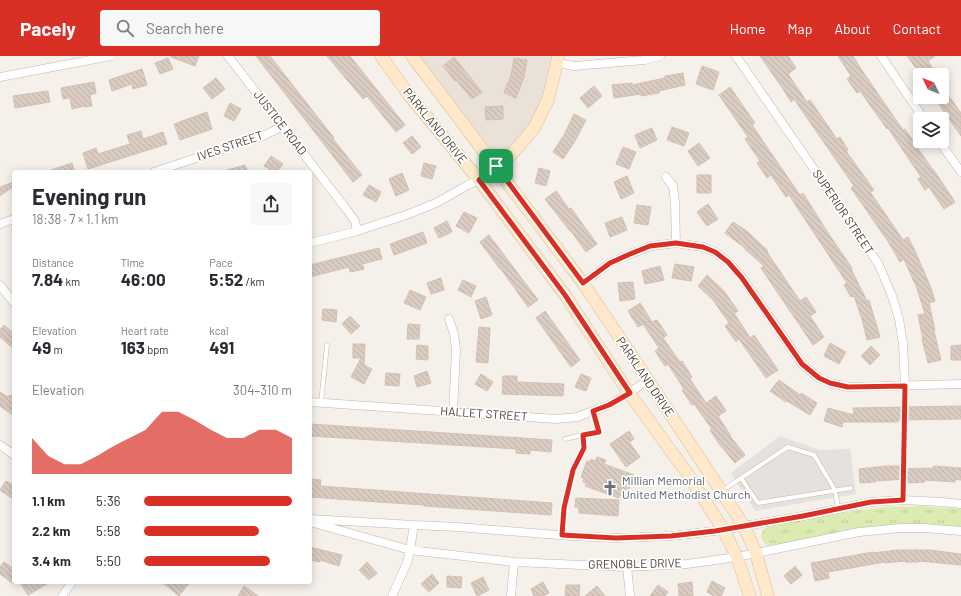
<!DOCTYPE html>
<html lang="en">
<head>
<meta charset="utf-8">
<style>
	:root { --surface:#fff; --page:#f7f7f7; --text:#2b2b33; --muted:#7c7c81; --accent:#d93025 }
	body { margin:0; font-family:Barlow,sans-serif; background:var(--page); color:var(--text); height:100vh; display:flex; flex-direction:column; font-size:15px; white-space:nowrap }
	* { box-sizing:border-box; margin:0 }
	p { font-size:13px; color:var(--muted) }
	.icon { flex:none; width:22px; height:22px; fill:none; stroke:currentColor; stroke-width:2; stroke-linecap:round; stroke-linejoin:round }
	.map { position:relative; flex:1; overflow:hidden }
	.drawer { position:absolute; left:12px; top:114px; width:300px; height:414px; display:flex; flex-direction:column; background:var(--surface); border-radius:4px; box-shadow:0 2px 10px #0003 }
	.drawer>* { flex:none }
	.needle { width:26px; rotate:313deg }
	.buttons { position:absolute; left:913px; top:12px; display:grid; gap:8px }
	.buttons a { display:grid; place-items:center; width:36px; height:36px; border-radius:4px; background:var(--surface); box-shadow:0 2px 10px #0003; font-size:20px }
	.pin { position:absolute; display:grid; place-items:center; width:34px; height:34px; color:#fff; margin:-17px; border-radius:8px; box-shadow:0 2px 6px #0006 }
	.round { display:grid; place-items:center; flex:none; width:42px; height:42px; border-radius:4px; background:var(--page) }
	.overview { display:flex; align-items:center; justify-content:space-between; height:68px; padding:0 20px }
	h1 { font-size:22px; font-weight:700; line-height:30px }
	.metrics { display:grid; grid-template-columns:repeat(3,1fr); gap:6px; height:68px; padding:4px 20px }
	.metrics div { display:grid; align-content:center }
	.metrics b { font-size:17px; font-weight:700 }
	.metrics small { font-size:11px; font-weight:400 }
	.metrics p { font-size:11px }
	.chart { height:112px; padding:8px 20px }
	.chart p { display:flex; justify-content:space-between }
	.chart svg { width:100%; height:72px; margin-top:4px; fill:var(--accent); opacity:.7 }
	ul { padding:0 20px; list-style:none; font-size:13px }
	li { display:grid; grid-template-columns:64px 48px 1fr; align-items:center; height:30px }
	li i { height:10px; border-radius:5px; background:var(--accent) }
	header { display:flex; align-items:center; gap:24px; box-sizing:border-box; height:56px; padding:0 20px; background:var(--accent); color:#fff }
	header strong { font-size:19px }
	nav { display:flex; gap:22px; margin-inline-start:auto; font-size:14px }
	.search { width:280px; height:36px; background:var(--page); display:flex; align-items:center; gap:10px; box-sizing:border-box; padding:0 14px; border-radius:4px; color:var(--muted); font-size:15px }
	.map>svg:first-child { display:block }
</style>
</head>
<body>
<header>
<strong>Pacely</strong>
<div class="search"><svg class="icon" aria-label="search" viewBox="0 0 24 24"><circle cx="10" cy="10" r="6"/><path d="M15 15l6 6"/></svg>Search here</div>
<nav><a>Home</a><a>Map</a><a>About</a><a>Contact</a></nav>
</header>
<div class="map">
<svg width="961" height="540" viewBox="0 0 961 540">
	<defs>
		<pattern id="grass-tufts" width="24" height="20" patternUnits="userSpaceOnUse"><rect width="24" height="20" fill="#dbebb2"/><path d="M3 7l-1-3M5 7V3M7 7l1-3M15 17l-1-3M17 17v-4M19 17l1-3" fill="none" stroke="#bdcb9a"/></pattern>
		<pattern id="building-back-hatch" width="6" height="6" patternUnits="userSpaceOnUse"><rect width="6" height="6" fill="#dbccc2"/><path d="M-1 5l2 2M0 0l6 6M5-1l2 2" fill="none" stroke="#bdb0a7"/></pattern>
	</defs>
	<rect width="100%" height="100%" fill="#f5f0ea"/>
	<path fill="#eae1d8" d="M412 0H558L548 44 496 110Z"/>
	<path fill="url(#grass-tufts)" d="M920 450 961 453V471L924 469 815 481 771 490C760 488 758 477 767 471L839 457 884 451Z"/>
	<path fill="#e4e1de" d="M780 380 820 394 850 393 856 438 755 455 731 417Z"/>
	<path fill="url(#building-back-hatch)" stroke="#d3c0b2" d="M171 0H199L195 10 171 1Z
		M256 0H270L334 82 333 83 362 119 353 126Z
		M327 0H350L405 69 396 76 367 40 363 43Z
		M760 0H788L796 12 788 18 807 46 810 44 837 83 840 81 848 94 846 95 874 134 870 136 884 156 903 184 908 181 916 197 931 232 935 245 929 247 935 274 934 275 941 304 928 307 922 283H923L918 259 925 258 915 226H914L904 203 900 206 889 187 851 132 854 130 794 43 791 46 783 33Z
		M838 0H853L857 6V7L876 35 903 74 905 73 932 113H933L955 146 944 153 929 131 925 134 918 123 921 121 888 72 887 73 860 35 857 37 847 23 851 20Z
		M907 0H935L928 5 937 19H921Z
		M454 1 482 36 472 43 456 24 455 25 443 10Z
		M168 2 173 13 160 18 155 7Z
		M514 2 527 4 524 21 516 42 504 37 511 19Z
		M702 10 719 16 713 34 696 28Z
		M142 13 147 29 133 33 132 28 112 35 109 24Z
		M683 17 685 29 659 35V37L641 40V38L614 42 612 29 632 27V29L665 22V20Z
		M216 22 225 33 212 43 203 32Z
		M94 26 96 37 90 39 92 50 85 51V50L72 53 70 42 63 43 61 32Z
		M594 30 602 40 588 52 580 42Z
		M942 30 961 57V80L934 41H942Z
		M730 31 755 67 752 69 771 97 800 139 803 137 826 174 852 212 851 213 867 245 869 244 880 281 867 284 862 263 854 240 851 241 844 229 847 227 789 139 786 141 771 119 767 122 757 107 760 105 745 83 748 81 719 39Z
		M48 35 50 46 15 52 13 40Z
		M230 47 241 53 234 65 224 60Z
		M503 50V63L486 64 485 51Z
		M207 56 212 73 180 84 174 68Z
		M574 58 586 64 575 85 563 103 553 96 564 79Z
		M672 71 689 77 684 90 667 84Z
		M652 72 657 84 640 92 635 79Z
		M141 75 143 83 163 76 167 88 88 113 83 97 96 92 98 98 130 88 127 79Z
		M412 80 421 91 412 98 403 87Z
		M699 87 710 102 698 110 688 95Z
		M623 91 636 96 629 113 616 108Z
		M271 100 283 108 277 116H274L264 110Z
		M72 107 75 116H48V115Z
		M424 107 436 110 432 123 421 120Z
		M245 109 248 116H227V114Z
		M539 112 550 115 546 130 535 127Z
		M402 117 409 134 396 140 389 123Z
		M697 119H711V137H697Z
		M627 120 634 137 621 143 614 126Z
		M14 126V130L0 140V131Z
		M369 129 381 136 376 146 363 139Z
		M556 135 569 153 571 152 597 188 586 196 571 175H570L545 143Z
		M708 148 718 163 707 170 697 156Z
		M637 149 651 151 648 169 634 167Z
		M464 156 477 162 469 177 456 170Z
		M622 161 627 174 610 181 605 167Z
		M447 165 452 176 439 182 434 172Z
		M733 166 748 176 768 195 767 196 800 245 806 241 816 256 810 260 824 281 813 289 761 212 764 210 745 193V192L725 177Z
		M423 176 427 187 394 199 390 188Z
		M489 179 538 244 528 251 501 213H500L480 186Z
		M379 192 382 203 362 208 364 213 350 216 349 211 310 221V209Z
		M675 208 694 211 691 225 672 222Z
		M660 210 664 224 645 228 642 215Z
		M707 219 724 235 738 255 734 257 750 282 754 279 778 314 766 322 739 283 736 286 725 270 729 267 713 244 698 230Z
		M441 222 444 234 431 238 427 227Z
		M463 224 476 230 471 241 458 234Z
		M633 226 635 243 620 245 618 227Z
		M410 234 426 241 420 254 404 247Z
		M486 241 492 259 481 263 475 245Z
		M640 247 652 266 657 264 667 279 663 282 680 306 682 305 692 321 690 323 706 347 716 340 726 355 718 360 731 380H730L745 399 735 407 720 389 710 374 712 373 694 348 692 349 682 334 684 333 668 308 665 310 655 295 659 292 643 268 638 271 628 255Z
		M323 253 337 254 336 266 322 264Z
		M545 255 580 304 571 311 536 262Z
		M350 260 360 270 351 278 342 268Z
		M408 268 420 269 419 283H407Z
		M4 269 14 278V293L0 281V274Z
		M479 271 490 272 488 307 476 306Z
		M830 287 846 296 839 308 824 300Z
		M353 288H365L364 309 372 313 364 328 351 321 361 302H353Z
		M417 289 428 290V304L416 303Z
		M961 289V304H951V290Z
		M871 290 880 299 870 309 861 300Z
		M427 315 431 327 417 331 414 320Z
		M386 317 400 318 399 330 385 329Z
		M481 318 493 326 487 335 475 328Z
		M581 318 591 322 586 335 575 331Z
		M503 320H517V326L564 328 563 340 502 338Z
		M779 324 800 339 801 337 817 347 810 359 787 345 786 346 770 335Z
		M0 336 8 341 10 339 14 342V360L0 350Z
		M961 350V363L898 364V366H843L842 371 824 365 828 352 854 359 853 352Z
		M310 368 552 384 551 396 530 394V398L516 397V393L310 380Z
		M629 375 634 383 629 386 640 401 626 411 610 388Z
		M597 401 606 404 604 408 634 419 626 441 619 439V442L585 430 587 427 583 426 584 422 581 421 587 405 590 406 591 403 595 405Z
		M887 410H899V413L933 412 934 410 961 412V424L955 423V426L924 424 925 426 907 427 906 423 875 425V426L860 427 859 413Z
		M310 423 321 424 320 430 552 447 551 459 424 450V449L378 446 310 441Z
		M6 425 14 430V444L0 434Z
		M576 442 619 444 618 460 579 457V451H575Z
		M310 491 342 499 339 510 320 504V506L310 504Z
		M897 494H930L961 498V509L919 505V506H905V505L885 507V506L828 516 829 522 815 525 811 507 873 496V497Z
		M4 506 14 513V528L0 518V511Z
		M367 506 377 517 369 524 359 514Z
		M795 510 802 519 791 528 784 520Z
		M432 518 439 527 429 536 421 528Z
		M447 520 462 521 461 532 447 531Z
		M483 521 489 534 477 540 471 527Z
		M712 525 725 532 721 540H714L707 536Z
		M20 526H50L28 539Z
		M162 526H190L179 540Z
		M543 526 549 537 543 540H534L531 533Z
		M692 526 693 540H679L678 528Z
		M566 529H580L579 540H565Z
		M658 529 668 536 665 540H650Z
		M244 530 258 540H238Z
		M597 530 605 540H585Z"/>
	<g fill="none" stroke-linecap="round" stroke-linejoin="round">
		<defs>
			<path id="lane" d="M321 347 327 289
				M565 383 599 375 593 355
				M741 422 758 447 851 432
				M723 434 788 391 814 399 835 434 838 452
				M562 479 564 452 573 414 584 392 583 379"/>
			<path id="street" d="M228 0 347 154 355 165 357 175
				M736 0 845 158 879 209 892 240 899 263 903 288 905 330
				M881 0 924 63
				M557 7 574 10 644 4 660 0
				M0 21 111 0
				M939 85 961 116
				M154 116 263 80 283 70
				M666 121 673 130 675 147 676 187
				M0 168 14 163
				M310 187 357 175 406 159 436 147 468 129 479 124 496 110
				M583 227 610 207 630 198 651 190 676 187 703 191 715 196 728 206 742 221 802 308 819 322 830 327 848 331 961 328
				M0 229 14 247
				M449 263 454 278 456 294 453 356
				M310 346 556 363 577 361 609 349 629 337 648 324
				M0 389 14 399
				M310 463 414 469 458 471 571 480 616 482 671 480 715 475 803 460 871 446 903 444 942 446 961 448
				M310 466 410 494 514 506 627 511 687 508 737 501 859 476 901 472H924L961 475
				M627 511 630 540
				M62 540 72 526
				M392 540 407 507 410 494 414 469
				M511 540 514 506"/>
			<path id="secondary" d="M381 0 409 39 479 124 565 239 629 337 687 417 723 473 737 501 750 540
				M412 0 583 227 648 324 744 470 756 497 768 540
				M496 110 512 98 534 72 548 44 557 7 558 0"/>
		</defs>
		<use href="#lane" stroke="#c2b6ac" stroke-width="5"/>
		<use href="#street" stroke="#c2b6ac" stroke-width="9"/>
		<use href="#secondary" stroke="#dabd9a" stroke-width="13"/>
		<path stroke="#c4af9c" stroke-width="1.5" stroke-dasharray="2 2" stroke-linecap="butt" d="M903 436 905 338"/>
		<use href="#lane" stroke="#fff" stroke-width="4"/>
		<use href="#street" stroke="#fff" stroke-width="8"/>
		<use href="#secondary" stroke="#ffe9ca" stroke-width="12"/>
	</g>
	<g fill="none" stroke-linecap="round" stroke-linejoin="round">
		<defs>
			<path id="route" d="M496 110 583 227 610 207 630 198 650 190 676 187 703 191 715 196 728 206 742 222 802 308 819 322 830 327 848 331 905 330 903 444 871 446 803 460 715 475 671 480 616 482 562 479 564 452 573 414 584 392 583 379 599 376 593 355 609 349 630 337 565 239 479 124Z"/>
		</defs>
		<use href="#route" stroke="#fff" stroke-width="8"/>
		<use href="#route" stroke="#d93025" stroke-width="5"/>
	</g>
	<defs>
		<symbol id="church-bare" viewBox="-9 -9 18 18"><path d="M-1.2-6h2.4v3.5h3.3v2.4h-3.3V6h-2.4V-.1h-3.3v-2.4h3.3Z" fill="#6b7280" stroke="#fff" stroke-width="2.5" paint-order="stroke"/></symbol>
	</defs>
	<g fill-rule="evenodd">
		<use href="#church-bare" x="599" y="421" width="22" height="22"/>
	</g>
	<g text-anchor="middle" stroke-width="3.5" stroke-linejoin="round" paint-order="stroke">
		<g font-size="12" fill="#4a3f37" stroke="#fff">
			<text transform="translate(280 67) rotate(52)" y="4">JUSTICE ROAD</text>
			<text transform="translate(435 70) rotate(51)" y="4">PARKLAND DRIVE</text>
			<text transform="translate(230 90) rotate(-19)" y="4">IVES STREET</text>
			<text transform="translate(843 156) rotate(56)" y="4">SUPERIOR STREET</text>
			<text transform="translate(645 321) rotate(56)" y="4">PARKLAND DRIVE</text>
			<text transform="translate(484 358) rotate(4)" y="4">HALLET STREET</text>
			<text transform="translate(635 508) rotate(-1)" y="4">GRENOBLE DRIVE</text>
		</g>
		<g font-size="12" fill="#5b616d" stroke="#fff" text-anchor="start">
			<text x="622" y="429">Millian Memorial<tspan x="622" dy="14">United Methodist Church</tspan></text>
		</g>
	</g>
</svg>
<div class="buttons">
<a><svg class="needle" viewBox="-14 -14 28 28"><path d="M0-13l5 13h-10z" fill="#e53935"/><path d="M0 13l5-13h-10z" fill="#7c7c81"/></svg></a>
<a><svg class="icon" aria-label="layers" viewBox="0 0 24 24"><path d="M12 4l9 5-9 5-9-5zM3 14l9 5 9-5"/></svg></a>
</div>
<div class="pin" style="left:496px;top:110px;background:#1e9e55"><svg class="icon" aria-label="arrive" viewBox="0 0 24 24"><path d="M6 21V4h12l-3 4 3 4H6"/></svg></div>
<section class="drawer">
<div class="overview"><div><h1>Evening run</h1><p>18:38 · 7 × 1.1 km</p></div><a class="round"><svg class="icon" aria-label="share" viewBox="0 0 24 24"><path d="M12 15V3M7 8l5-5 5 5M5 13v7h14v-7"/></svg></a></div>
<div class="metrics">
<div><p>Distance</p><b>7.84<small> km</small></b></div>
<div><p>Time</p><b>46:00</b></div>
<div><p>Pace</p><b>5:52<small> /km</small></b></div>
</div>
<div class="metrics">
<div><p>Elevation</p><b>49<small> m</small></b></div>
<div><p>Heart rate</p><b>163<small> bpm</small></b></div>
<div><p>kcal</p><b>491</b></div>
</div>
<div class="chart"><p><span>Elevation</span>304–310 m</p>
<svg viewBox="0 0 160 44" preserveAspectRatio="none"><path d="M0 44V22L10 33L20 38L30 38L40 33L50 27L60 22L70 17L80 6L90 6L100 11L110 17L120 22L130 22L140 17L150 17L160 22V44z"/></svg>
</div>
<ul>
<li><b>1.1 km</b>5:36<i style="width:100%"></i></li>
<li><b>2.2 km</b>5:58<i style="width:78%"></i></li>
<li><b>3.4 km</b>5:50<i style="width:85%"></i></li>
</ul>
</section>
</div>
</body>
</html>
